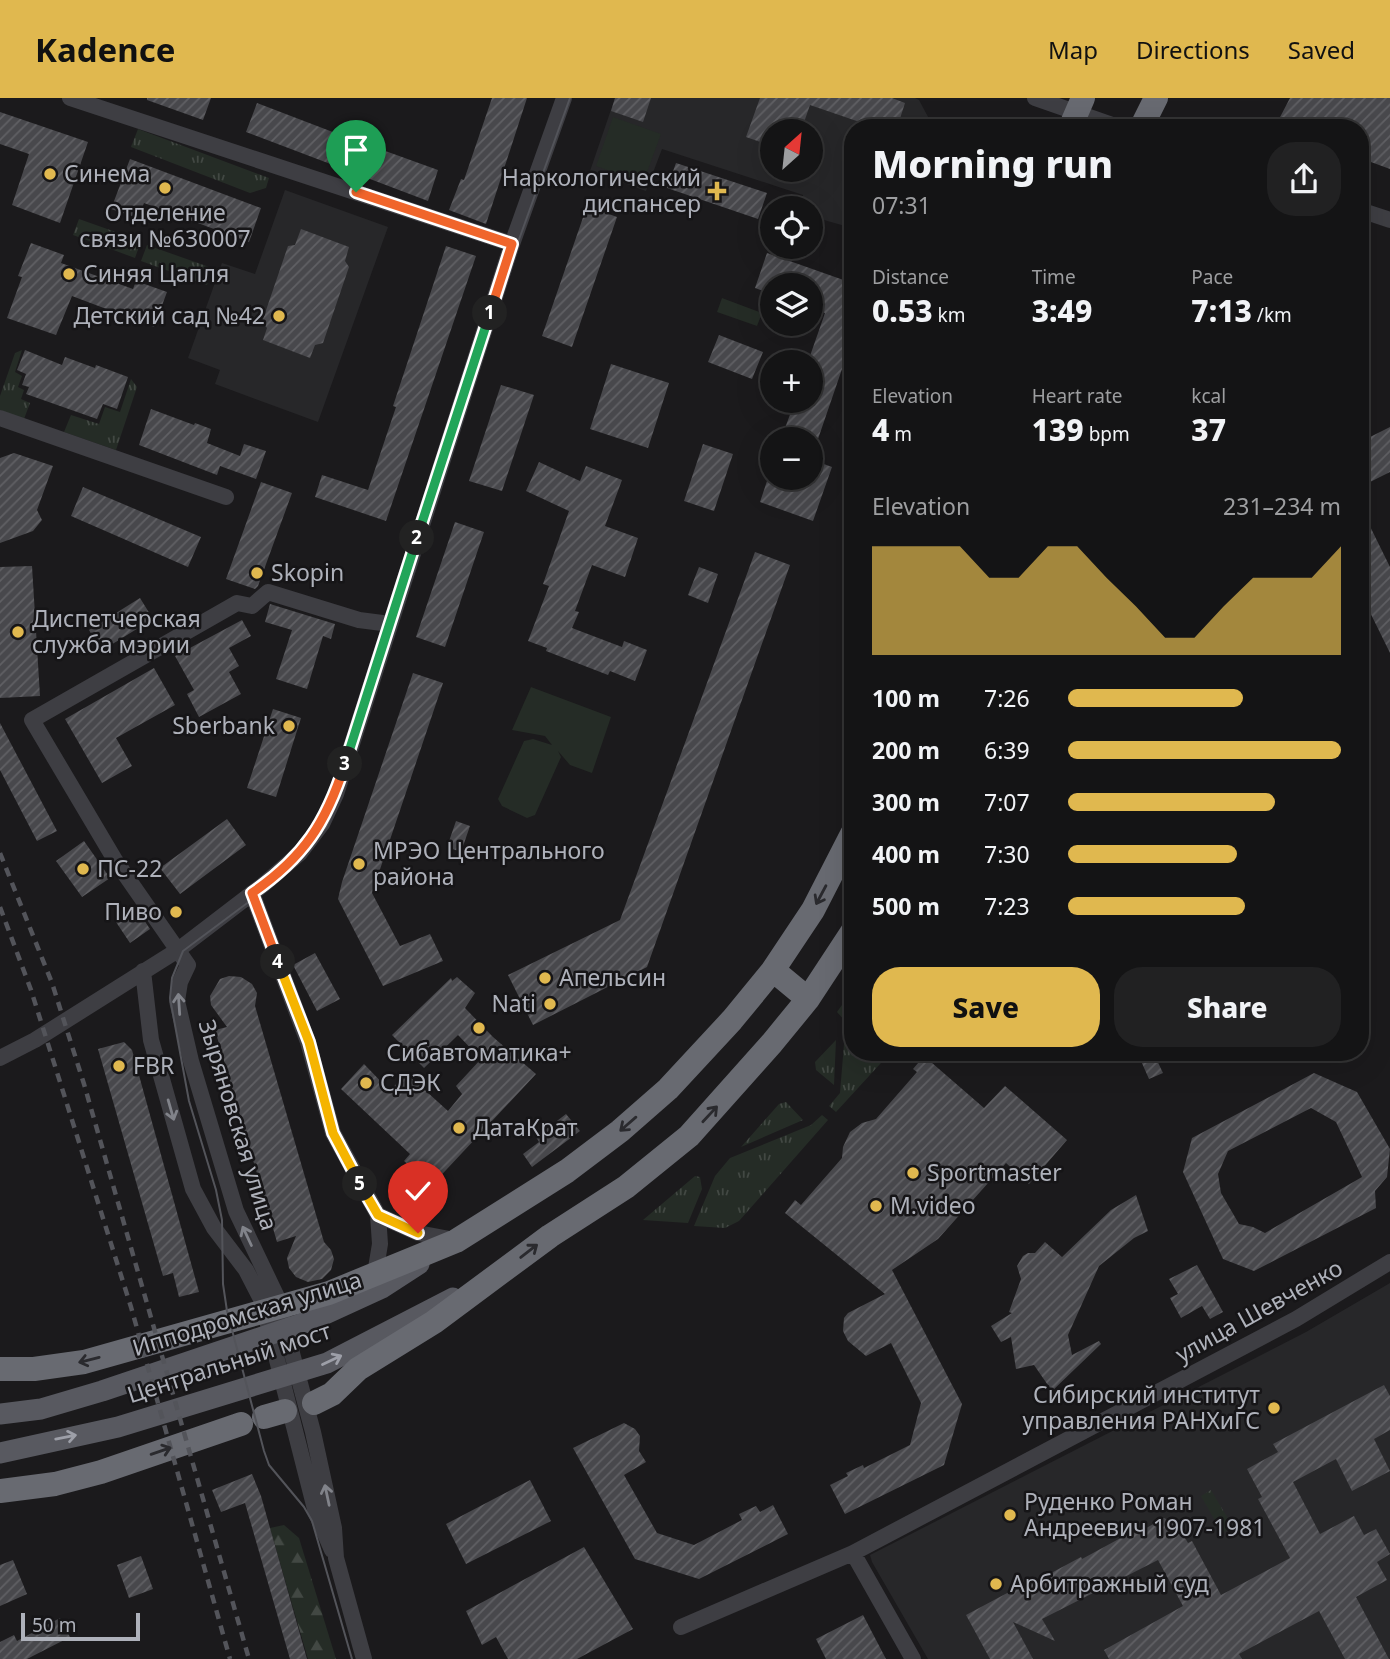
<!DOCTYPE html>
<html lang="en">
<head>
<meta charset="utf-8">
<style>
	:root { --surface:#141415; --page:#212122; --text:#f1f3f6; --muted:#9d9ea0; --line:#333334; --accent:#e0b84f }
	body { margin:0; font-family:"Noto Sans",sans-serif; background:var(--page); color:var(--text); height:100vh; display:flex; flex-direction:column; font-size:26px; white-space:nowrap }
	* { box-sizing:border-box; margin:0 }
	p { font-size:23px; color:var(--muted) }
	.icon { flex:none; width:38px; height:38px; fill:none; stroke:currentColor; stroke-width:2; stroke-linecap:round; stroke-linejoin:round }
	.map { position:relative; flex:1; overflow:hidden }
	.sheet { position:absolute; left:844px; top:21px; width:525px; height:942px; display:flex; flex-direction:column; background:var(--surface); border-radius:28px; box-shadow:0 7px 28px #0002,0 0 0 2px var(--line) }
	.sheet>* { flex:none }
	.needle { width:46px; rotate:27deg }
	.tools { position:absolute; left:760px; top:21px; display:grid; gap:14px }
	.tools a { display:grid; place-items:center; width:63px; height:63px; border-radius:50%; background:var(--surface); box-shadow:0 7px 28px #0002,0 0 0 2px var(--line); font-size:35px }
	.scale { position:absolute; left:21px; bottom:18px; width:119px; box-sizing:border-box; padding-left:7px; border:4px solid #aeb1ba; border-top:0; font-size:19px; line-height:24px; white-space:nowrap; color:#aeb1ba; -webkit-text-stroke:5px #161517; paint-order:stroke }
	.pin { position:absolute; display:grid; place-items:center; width:60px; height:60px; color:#fff; margin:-72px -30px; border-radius:50% 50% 50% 0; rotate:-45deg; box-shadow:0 0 7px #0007 }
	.pin .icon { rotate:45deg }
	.km { position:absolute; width:35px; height:35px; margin:-18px; border-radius:50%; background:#222; color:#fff; font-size:19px; line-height:35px; text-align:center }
	.round { display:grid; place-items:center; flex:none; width:74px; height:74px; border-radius:28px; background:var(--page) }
	.head { display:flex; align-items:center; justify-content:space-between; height:119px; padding:0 28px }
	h1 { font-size:38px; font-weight:800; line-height:52px }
	.metrics { display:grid; grid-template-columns:repeat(3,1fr); gap:10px; height:119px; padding:7px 28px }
	.metrics div { display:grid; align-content:center }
	.metrics b { font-size:30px; font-weight:800 }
	.metrics small { font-size:19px; font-weight:400 }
	.metrics p { font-size:19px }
	.chart { height:196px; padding:14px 28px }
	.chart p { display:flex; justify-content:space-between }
	.chart svg { width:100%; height:126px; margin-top:7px; fill:var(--accent); opacity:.7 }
	.cta { display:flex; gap:14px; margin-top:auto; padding:14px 28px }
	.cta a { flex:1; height:80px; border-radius:28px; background:var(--accent); color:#111; font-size:28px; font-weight:800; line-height:80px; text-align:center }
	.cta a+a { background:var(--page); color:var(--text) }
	ul { padding:0 28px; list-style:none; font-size:23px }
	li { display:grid; grid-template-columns:112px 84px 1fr; align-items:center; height:52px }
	li i { height:18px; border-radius:9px; background:var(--accent) }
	header { display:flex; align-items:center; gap:42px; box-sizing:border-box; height:98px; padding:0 35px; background:var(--accent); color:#111 }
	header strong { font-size:33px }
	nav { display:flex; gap:38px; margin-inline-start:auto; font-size:24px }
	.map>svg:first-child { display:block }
</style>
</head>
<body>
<header>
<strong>Kadence</strong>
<nav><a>Map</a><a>Directions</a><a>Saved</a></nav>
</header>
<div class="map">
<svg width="1390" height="1561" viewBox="0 0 1390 1561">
	<defs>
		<pattern id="grass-tufts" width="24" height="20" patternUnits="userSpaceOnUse" patternTransform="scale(1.75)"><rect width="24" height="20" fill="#252c26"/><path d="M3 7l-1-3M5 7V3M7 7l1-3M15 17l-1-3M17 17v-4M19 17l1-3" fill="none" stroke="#424843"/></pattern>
		<pattern id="forest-firs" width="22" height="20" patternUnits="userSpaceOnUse" patternTransform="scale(1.75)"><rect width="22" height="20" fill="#252c26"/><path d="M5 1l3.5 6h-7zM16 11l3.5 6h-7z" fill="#424843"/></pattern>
		<pattern id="building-hatch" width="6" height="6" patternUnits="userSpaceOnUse" patternTransform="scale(1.75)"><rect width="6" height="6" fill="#48484c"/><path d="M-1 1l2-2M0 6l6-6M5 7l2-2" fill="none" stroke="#606064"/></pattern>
	</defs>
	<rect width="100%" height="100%" fill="#1b1a1c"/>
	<path fill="#272729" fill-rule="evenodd" d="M615 0H915L919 2 934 30H852V130L810 118V110H801L803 97 662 51 646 93 590 73ZM772 33H810V72H772Z
		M285 92 388 129 318 324 215 286 220 272 188 260 222 165 255 176Z
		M1390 1185V1561H928L872 1464 870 1457 1306 1234Z"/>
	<path fill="url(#grass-tufts)" d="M138 31 269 80 266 90 250 95 131 49Z
		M79 121 141 143 135 160 73 137Z
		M147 147 212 170 207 187 141 163Z
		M22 252 15 274 22 278 18 289 24 292 21 301 30 305 24 321 0 312V298L15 255Z
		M131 281 137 289 116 352 64 334 71 317 99 326 105 309 120 314Z
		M852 893V954H891L836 1014 829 1008 840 995 845 934 849 927 837 914Z
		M836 942 834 987 816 972 815 964Z
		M786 1004 803 1022 741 1049 779 1006Z
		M822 1017 828 1022 739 1123 725 1130 694 1128 715 1078 730 1060 811 1027Z
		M695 1078 700 1079 702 1091 688 1125 643 1122Z
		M1211 1392 1233 1429 1222 1435 1201 1398Z"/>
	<path fill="url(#forest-firs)" d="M284 1427 299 1440 336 1561H308L270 1430Z"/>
	<path fill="#252c26" d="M613 19 661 36 643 85 596 68Z
		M722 200 762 215 757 228 717 214Z
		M531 589 611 619 592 675 570 667 558 653 561 659 535 717 527 720 502 708 498 701 524 643 533 641 552 647 545 638 512 632Z"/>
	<path fill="url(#building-hatch)" fill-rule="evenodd" d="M147 0H211L203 22 147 2Z
		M492 0H527L486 126 449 112 461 81 464 82Z
		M615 0H651L643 24 611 13Z
		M760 0H892L905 5 897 30H877L810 7 801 33H772V48L746 39Z
		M1290 0H1390V71L1360 60V30H1298L1278 23Z
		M257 5 351 41 354 31 370 36 366 46 438 72 428 103 246 34Z
		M0 14 88 44 60 125 12 107 29 56 0 46Z
		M130 61 261 110 249 144 144 105 138 120 111 111Z
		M676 65 767 95 758 121 667 90Z
		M587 108 617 119 572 249 542 238Z
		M301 131 349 149 345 163 349 169 323 245 315 247 310 260 263 242 267 230 262 224 288 148 295 147Z
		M31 145 64 157 61 165 133 191 136 183 167 194 154 229 72 198 56 237 7 220 22 179 18 178Z
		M446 148 476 158 386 423 315 399 322 377 368 392 396 309 393 308Z
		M767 155 852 185V242L818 341H781L795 303H810V258L825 215 810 209V187H772V196L755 190Z
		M719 237 763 254 752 281 708 264Z
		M25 252 62 267 65 259 95 270 96 267 128 279 117 311 103 306 97 321 26 296 29 289 22 287 26 276 17 272Z
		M611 266 669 285 648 350 590 331Z
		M501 287 534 297 502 393 469 383Z
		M151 311 194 327 195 325 211 331 207 345 240 358 244 346 266 353 256 381 220 368 217 377 139 347Z
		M1390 329V374L1360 389V344Z
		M703 346 733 356 714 413 684 403Z
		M14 355 53 368 37 412 42 422 33 433 0 445V360Z
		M810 361 832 369 813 423 760 404 768 380H810Z
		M539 364 580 383 586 368 622 382 605 428 638 440 625 479 592 467 575 513 579 514 572 530 622 549 624 543 647 552 635 583 610 573 608 577 546 553 547 550 528 543 549 488 543 486 569 413 526 393Z
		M261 384 292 395 258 488 255 491 226 481Z
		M83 389 201 439 188 469 71 418Z
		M1360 408 1390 469V555L1360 494Z
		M455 424 484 434 445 549 416 539Z
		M755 454 790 467 647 869 533 927 508 877 620 822Z
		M32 468 40 598 0 600V469Z
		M699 469 718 476 708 505 688 497Z
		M140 500 153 521 101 553 89 532Z
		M270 506 335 526 331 541 323 538 307 591 276 581 292 532 265 524Z
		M242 522 251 538 229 550 239 568 229 574 241 596 199 619 187 596 194 592 175 558Z
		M154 570 175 607 116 640 132 668 102 685 65 621Z
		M413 575 443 585 372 795 400 848 430 836 443 863 383 888 338 801 342 784Z
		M273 611 301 620 276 699 247 690Z
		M0 625 57 733 37 743 0 672Z
		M227 721 246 747 180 796 160 770Z
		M456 723 470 728 461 754 447 749Z
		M84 743 110 780 82 799 56 763Z
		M136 810 150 831 130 845 116 824Z
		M315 855 340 901 317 913 293 867Z
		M229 878 241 879 252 886 257 895 255 908 324 1144 331 1152 334 1161 331 1172 322 1181 308 1184 296 1179 289 1170 287 1160 296 1138 277 1144 215 932 227 929 211 907 210 898 220 881Z
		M457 879 475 895 465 910 493 939 536 976 432 1087 404 1063 410 1056 341 991 364 966 390 993 406 975 448 1013 462 996 456 988 481 961 458 937 424 970 392 937 451 880 452 883Z
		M124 944 132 952 199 1194 179 1199 173 1175 163 1178 98 951Z
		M1137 954H1153L1163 975 1149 981Z
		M924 958 984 1010 1005 988 1067 1042 1029 1086 1006 1065 938 1141 892 1172 962 1306 944 1367 845 1416 830 1387 848 1378 846 1375 863 1367 864 1370 910 1347 921 1305 891 1245 866 1258 848 1243 843 1233 844 1220 848 1215 885 1196 785 1115 795 1102 801 1107 842 1060 843 1049 850 1034 862 1025 876 1021 917 974 913 971Z
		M1314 975 1357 994 1390 1051 1387 1079 1375 1093 1376 1110 1254 1173 1223 1161 1183 1074 1192 1040ZM1311 1010 1336 1024 1362 1079 1265 1135 1253 1129 1239 1126 1221 1095 1218 1076 1228 1053Z
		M566 1016 580 1033 532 1069 523 1056 539 1044 536 1039Z
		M1136 1097 1148 1133 1134 1140 1099 1168 1068 1237 1072 1257 1099 1243 1101 1246 1052 1293 1034 1267 1016 1271 1011 1239 1001 1244 991 1228 1012 1215 1009 1214 1021 1181 1017 1168 1023 1158 1028 1155H1035L1045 1144 1062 1159 1111 1112Z
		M1197 1167 1223 1214 1210 1221 1202 1208 1181 1220 1170 1200 1178 1196 1169 1181Z
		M1384 1287 1390 1298V1332L1374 1341 1390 1373 1352 1393 1336 1361 1293 1384 1320 1436 1354 1418 1364 1437 1376 1431 1390 1456 1377 1464 1387 1482 1356 1499 1389 1561H1345L1319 1513 1239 1556 1242 1561H1109L1104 1552 1183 1508 1158 1462 1042 1521 1055 1543 1013 1524 1033 1561H990L966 1517 1024 1486 1025 1489 1081 1459 1082 1461 1139 1430 1141 1433 1164 1420 1177 1426 1188 1445 1192 1443 1221 1497 1290 1460 1258 1401 1262 1399 1247 1371 1278 1354 1273 1346Z
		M624 1325 635 1331 640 1338 639 1353 646 1364 624 1377 657 1435 694 1447 742 1422 739 1416 756 1408 760 1414 773 1407 788 1436 699 1481 635 1461 573 1350Z
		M252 1376 261 1398 307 1561H290L245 1405 221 1414 212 1392Z
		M530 1382 551 1423 466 1466 446 1426Z
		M584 1449 633 1531 577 1561H508L496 1539 482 1547 466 1513Z
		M141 1458 153 1491 129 1500 117 1467Z
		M13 1462 27 1496 0 1508V1467Z
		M863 1517 886 1561H826L816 1541Z
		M60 1520 70 1539 27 1561H0V1544L14 1537 17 1543Z"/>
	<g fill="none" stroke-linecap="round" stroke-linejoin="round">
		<path stroke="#3e3e43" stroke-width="16" d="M70 0 512 146
			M1035 0 1121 30
			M1360 112 1390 122
			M0 320 226 399
			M252 795 308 944 333 1035 378 1117 380 1146 376 1170 367 1180
			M143 873 151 942 193 1091 214 1130 246 1172 262 1203 316 1415 332 1452
			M0 960 35 942 178 852 263 787 300 755 322 726 336 696 512 146 564 0
			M378 1117 418 1135 455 1142
			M853 1455 913 1561
			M681 1529 853 1455 1296 1221 1390 1164
			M364 1561 336 1460 334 1430 313 1334 277 1199 236 1113 191 963 177 903 180 884 188 867 115 762 32 622 237 505 252 508 268 494 359 522 390 526"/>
		<path stroke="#585960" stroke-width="21" d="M0 1316 41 1311 102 1293 310 1223 382 1190 419 1166
			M0 1355 118 1329 327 1265 453 1200"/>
		<path stroke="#686a71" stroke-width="24" d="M1070 30 1083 0
			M1141 30 1156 0
			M773 872 808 901
			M0 1271H34L84 1264 329 1195 456 1143 567 1073 620 1033 668 991 732 922 773 872 813 812 852 736
			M314 1305 332 1296 358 1271 434 1224 550 1138 626 1089 689 1038 772 945 808 901 852 834
			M264 1319 285 1313
			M0 1393 55 1386 101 1374 241 1326"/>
		<path stroke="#53545a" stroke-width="2" d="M352 1561 312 1423 304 1409 269 1367 264 1353 227 1213 223 1186 222 1122 216 1092 189 1003 170 900 172 880 183 853 254 800 302 759 326 729 340 698 517 147 570 0"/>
		<path stroke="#53545a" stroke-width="4.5" stroke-dasharray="9 7" stroke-linecap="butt" d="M0 755 52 885 84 986 249 1561
			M0 809 31 892 131 1209 230 1561"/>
	</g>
	<defs><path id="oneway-shaft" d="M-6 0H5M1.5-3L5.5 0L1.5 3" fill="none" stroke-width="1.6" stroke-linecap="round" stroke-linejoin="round" transform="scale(1.75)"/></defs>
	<g stroke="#2a2a2e">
		<use href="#oneway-shaft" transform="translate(821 797) rotate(118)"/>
		<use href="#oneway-shaft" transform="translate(710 1016) rotate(-47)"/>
		<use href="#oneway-shaft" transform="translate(628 1026) rotate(139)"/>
		<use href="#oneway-shaft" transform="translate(529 1153) rotate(-38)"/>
		<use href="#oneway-shaft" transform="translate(89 1262) rotate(166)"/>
		<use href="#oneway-shaft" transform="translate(161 1353) rotate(-19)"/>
	</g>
	<g stroke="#81838a">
		<use href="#oneway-shaft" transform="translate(179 906) rotate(-94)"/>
		<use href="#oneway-shaft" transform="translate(171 1012) rotate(74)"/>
		<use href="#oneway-shaft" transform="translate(247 1138) rotate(-115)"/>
		<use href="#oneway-shaft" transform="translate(327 1397) rotate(-102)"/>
	</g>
	<g stroke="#9d9fa8">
		<use href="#oneway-shaft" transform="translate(332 1262) rotate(-25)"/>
		<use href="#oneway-shaft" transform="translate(66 1339) rotate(-11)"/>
	</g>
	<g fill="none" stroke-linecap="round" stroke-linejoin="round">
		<defs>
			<path id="split-1" d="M356 94 512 146 490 215"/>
			<path id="split-2" d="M417 440 490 215"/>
			<path id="split-3" d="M345 666 417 440"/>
			<path id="split-4" d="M278 864 252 795C304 759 326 725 345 666"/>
			<path id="split-5" d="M278 864 309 944 333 1035 360 1086"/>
			<path id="split-6" d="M360 1086 378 1117 418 1135"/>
		</defs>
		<use href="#split-1" stroke="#fff" stroke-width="14"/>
		<use href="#split-2" stroke="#fff" stroke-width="14"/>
		<use href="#split-3" stroke="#fff" stroke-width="14"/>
		<use href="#split-4" stroke="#fff" stroke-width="14"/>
		<use href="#split-5" stroke="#fff" stroke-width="14"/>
		<use href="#split-6" stroke="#fff" stroke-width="14"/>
		<use href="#split-1" stroke="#f0652b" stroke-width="9"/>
		<use href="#split-2" stroke="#22a559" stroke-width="9"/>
		<use href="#split-3" stroke="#22a559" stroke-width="9"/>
		<use href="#split-4" stroke="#f0652b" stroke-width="9"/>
		<use href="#split-5" stroke="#f5b400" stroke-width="9"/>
		<use href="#split-6" stroke="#f5b400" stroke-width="9"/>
	</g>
	<g fill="#e0b84f" stroke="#161517" stroke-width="2.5">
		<circle cx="50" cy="76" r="7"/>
		<circle cx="165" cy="90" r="7"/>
		<path d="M713.5 82.5h7v7h7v7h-7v7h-7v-7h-7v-7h7z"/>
		<circle cx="69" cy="176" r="7"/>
		<circle cx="279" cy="218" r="7"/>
		<circle cx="257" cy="475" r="7"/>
		<circle cx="18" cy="534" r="7"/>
		<circle cx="289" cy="628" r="7"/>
		<circle cx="359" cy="766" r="7"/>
		<circle cx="83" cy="771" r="7"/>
		<circle cx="176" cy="814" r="7"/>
		<circle cx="545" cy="880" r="7"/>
		<circle cx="550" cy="906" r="7"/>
		<circle cx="479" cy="930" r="7"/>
		<circle cx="119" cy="968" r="7"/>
		<circle cx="366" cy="985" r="7"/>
		<circle cx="459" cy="1030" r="7"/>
		<circle cx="913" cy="1075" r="7"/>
		<circle cx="876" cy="1108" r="7"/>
		<circle cx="1274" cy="1310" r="7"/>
		<circle cx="1010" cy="1417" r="7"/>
		<circle cx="996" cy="1486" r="7"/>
	</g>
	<g text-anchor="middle" stroke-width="5" stroke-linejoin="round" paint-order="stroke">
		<g font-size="23" fill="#aeb1ba" stroke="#161517" text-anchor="start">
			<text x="64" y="84">Синема</text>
			<text x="701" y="88" text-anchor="end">Наркологический<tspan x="701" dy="26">диспансер</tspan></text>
			<text x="165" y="123" text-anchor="middle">Отделение<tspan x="165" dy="26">связи №630007</tspan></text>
			<text x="83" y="184">Синяя Цапля</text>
			<text x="265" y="226" text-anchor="end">Детский сад №42</text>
			<text x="271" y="483">Skopin</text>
			<text x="32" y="529">Диспетчерская<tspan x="32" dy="26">служба мэрии</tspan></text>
			<text x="275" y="636" text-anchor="end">Sberbank</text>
			<text x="373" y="761">МРЭО Центрального<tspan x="373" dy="26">района</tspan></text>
			<text x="97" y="779">ПС-22</text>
			<text x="162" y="822" text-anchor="end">Пиво</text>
			<text x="559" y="888">Апельсин</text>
			<text x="536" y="914" text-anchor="end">Nati</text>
			<text x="479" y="963" text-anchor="middle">Сибавтоматика+</text>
			<text x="133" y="976">FBR</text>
			<text x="380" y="993">СДЭК</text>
			<text x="473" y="1038">ДатаКрат</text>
			<text x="927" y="1083">Sportmaster</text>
			<text x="890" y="1116">M.video</text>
			<text x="1260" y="1305" text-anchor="end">Сибирский институт<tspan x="1260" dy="26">управления РАНХиГС</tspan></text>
			<text x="1024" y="1412">Руденко Роман<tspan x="1024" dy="26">Андреевич 1907-1981</tspan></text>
			<text x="1010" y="1494">Арбитражный суд</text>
		</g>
		<g font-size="23" fill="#aeb1ba" stroke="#161517">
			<text transform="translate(238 1027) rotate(73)" y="8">Зыряновская улица</text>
			<text transform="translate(1259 1213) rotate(-29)" y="8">улица Шевченко</text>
			<text transform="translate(247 1216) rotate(-17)" y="8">Ипподромская улица</text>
			<text transform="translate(229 1265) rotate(-18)" y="8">Центральный мост</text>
		</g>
	</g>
</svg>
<div class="tools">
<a><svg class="needle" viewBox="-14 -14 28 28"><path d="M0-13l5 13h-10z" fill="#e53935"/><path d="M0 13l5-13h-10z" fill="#9d9ea0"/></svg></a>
<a><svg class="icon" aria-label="locate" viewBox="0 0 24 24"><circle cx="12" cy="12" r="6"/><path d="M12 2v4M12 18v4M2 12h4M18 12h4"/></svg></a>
<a><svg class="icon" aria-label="layers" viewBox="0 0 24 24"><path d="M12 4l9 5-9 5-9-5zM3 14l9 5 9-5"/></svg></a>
<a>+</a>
<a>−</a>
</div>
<div class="scale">50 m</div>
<div class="pin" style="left:356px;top:94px;background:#1e9e55"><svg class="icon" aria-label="arrive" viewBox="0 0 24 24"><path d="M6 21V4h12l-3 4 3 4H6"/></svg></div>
<div class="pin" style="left:418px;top:1135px;background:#d93025"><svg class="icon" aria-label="check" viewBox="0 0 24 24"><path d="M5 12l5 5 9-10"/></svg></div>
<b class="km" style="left:490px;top:215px">1</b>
<b class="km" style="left:417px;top:440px">2</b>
<b class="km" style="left:345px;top:666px">3</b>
<b class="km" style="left:278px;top:864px">4</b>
<b class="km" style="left:360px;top:1086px">5</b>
<section class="sheet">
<div class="head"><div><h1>Morning run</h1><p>07:31</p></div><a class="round"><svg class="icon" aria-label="share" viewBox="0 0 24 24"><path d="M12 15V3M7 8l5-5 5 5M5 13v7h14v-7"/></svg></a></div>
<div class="metrics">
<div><p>Distance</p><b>0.53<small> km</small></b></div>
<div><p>Time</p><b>3:49</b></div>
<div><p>Pace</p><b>7:13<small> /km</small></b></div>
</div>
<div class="metrics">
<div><p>Elevation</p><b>4<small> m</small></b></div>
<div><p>Heart rate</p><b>139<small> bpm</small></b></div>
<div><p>kcal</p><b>37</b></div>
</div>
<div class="chart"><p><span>Elevation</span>231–234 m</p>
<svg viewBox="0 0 160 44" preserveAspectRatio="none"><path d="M0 44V6L10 6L20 6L30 6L40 17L50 17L60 6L70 6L80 17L90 27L100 38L110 38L120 27L130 17L140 17L150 17L160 6V44z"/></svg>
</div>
<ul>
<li><b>100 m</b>7:26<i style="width:64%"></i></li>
<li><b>200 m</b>6:39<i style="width:100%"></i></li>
<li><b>300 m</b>7:07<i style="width:76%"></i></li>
<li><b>400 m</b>7:30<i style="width:62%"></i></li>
<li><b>500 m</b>7:23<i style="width:65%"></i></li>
</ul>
<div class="cta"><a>Save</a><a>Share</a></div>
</section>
</div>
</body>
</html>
